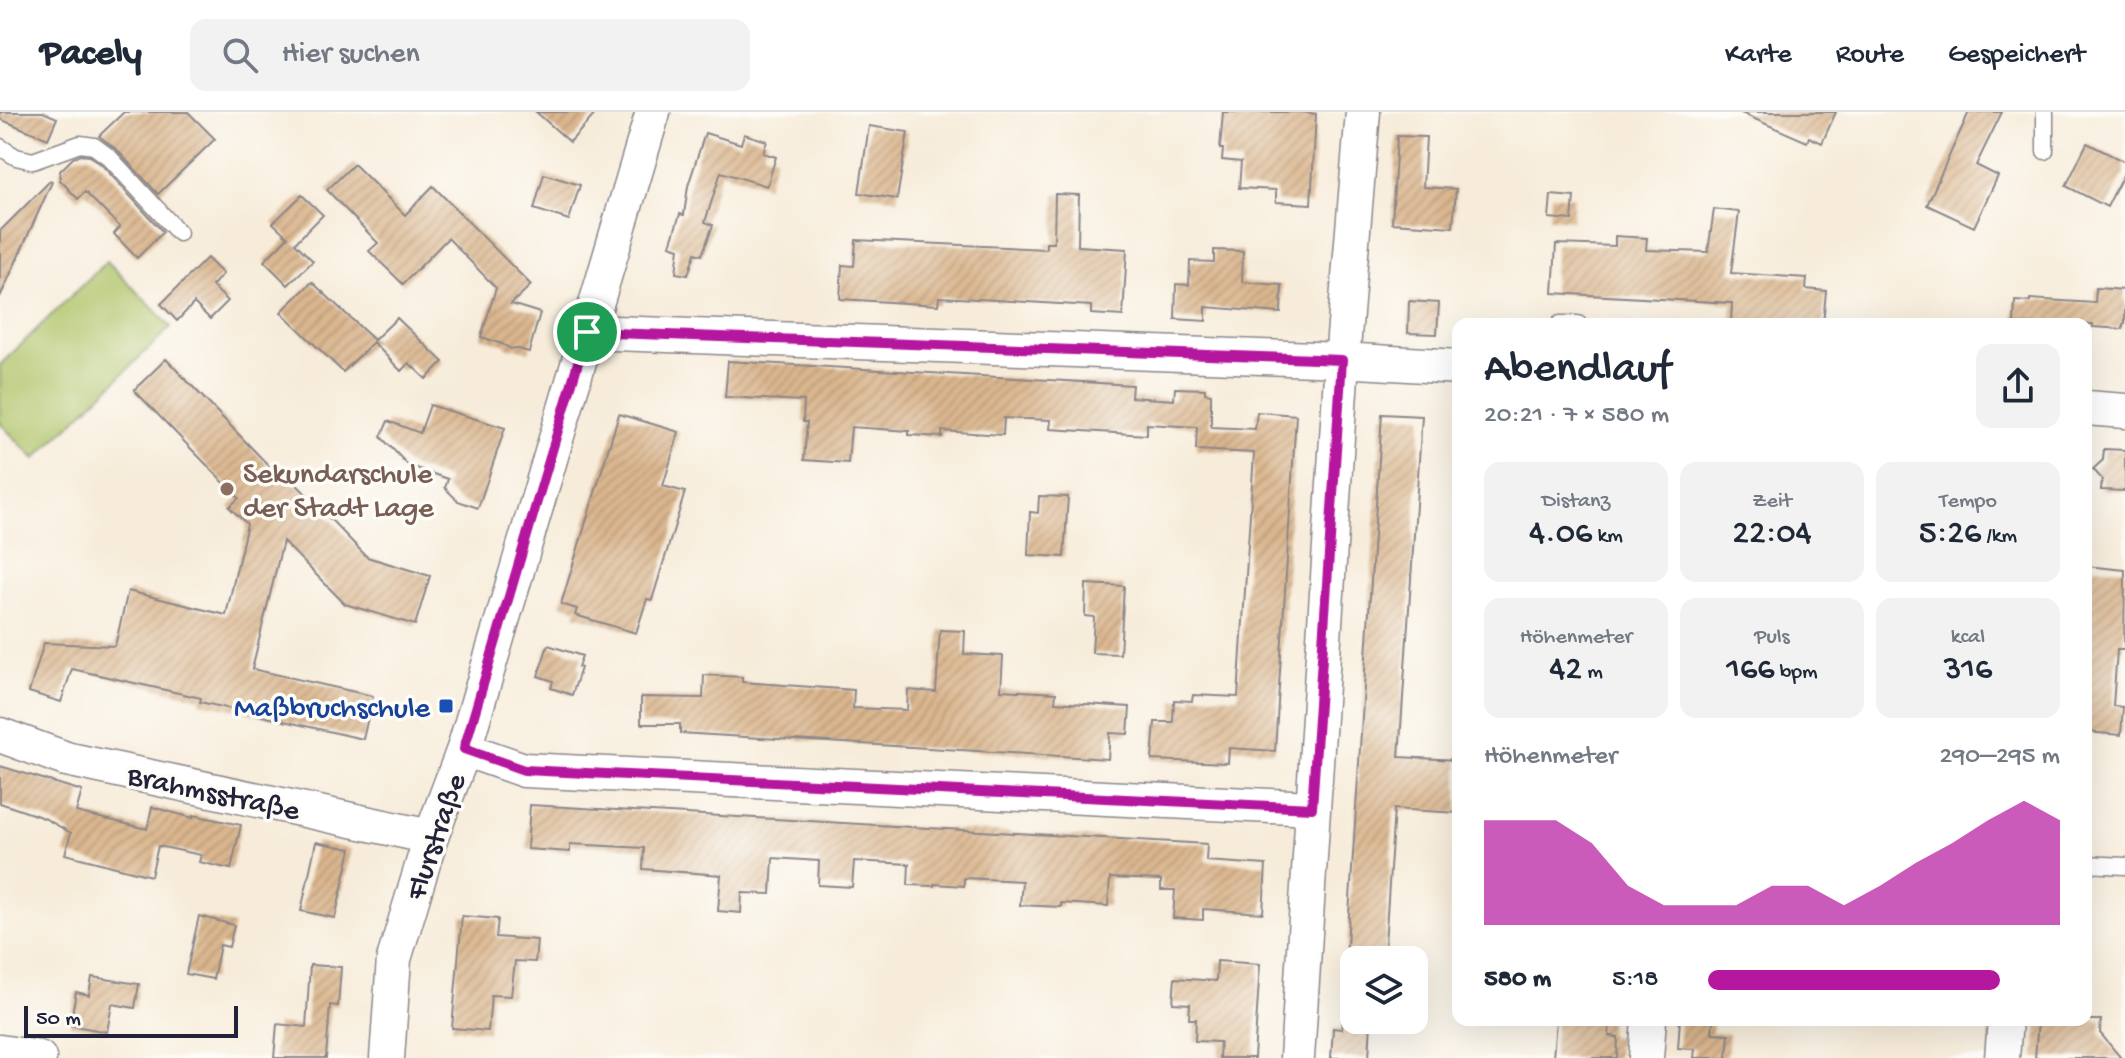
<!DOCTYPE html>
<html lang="de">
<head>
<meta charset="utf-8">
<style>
	:root { --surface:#fff; --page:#f2f2f3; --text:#1f2937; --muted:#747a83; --line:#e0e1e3; --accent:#b5179e }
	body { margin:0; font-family:"Gochi Hand",sans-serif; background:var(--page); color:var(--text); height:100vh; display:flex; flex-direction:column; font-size:30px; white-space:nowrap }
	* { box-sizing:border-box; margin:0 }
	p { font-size:26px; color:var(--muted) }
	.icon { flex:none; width:44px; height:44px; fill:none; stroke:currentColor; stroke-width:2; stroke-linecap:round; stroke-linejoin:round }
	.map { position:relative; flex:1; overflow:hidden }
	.details { position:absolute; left:1452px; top:206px; width:640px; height:708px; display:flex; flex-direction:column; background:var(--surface); border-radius:16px; box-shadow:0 8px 32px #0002 }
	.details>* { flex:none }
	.tools { position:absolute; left:1340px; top:834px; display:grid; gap:16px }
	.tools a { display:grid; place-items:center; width:88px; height:88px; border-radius:16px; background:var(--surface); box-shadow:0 8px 32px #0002; font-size:40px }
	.scale { position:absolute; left:24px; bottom:20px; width:214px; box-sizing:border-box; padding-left:8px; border:4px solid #22223b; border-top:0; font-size:22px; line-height:28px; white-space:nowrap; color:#22223b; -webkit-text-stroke:6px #fdfcf7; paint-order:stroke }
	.pin { position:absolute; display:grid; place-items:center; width:68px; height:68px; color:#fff; margin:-34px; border:4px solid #fff; border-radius:50%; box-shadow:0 2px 8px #0007 }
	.round { display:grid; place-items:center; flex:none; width:84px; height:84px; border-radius:16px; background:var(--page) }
	.summary { display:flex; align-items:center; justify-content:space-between; height:136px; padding:0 32px }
	h1 { font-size:44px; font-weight:600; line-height:60px }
	.figures { display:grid; grid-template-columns:repeat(3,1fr); gap:12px; height:136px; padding:8px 32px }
	.figures div { display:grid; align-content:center; border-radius:16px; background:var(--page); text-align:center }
	.figures b { font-size:34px; font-weight:600 }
	.figures small { font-size:22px; font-weight:400 }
	.figures p { font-size:22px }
	.chart { height:224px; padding:16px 32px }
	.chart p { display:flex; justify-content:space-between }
	.chart svg { width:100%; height:144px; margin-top:8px; fill:var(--accent); opacity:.7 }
	ul { padding:0 32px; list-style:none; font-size:26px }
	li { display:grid; grid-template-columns:128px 96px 1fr; align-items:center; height:60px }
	li i { height:20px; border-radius:10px; background:var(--accent) }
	header { display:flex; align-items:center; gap:48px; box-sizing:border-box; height:112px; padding:0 40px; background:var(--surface); border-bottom:2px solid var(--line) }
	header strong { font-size:38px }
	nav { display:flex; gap:44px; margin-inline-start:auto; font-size:28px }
	.search { width:560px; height:72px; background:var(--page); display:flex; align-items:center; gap:20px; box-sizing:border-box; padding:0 28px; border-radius:16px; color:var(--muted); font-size:30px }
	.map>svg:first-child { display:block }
</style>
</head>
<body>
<header>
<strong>Pacely</strong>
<div class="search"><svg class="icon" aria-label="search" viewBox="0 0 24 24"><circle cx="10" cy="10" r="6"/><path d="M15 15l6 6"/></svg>Hier suchen</div>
<nav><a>Karte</a><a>Route</a><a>Gespeichert</a></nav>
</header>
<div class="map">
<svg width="2125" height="946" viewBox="0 0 2125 946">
	<defs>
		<pattern id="building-hatch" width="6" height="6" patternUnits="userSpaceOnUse" patternTransform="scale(2)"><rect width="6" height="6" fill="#dab68e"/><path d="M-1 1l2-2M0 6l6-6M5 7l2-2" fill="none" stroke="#bb9c7b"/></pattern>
	</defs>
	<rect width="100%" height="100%" fill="#fdfcf7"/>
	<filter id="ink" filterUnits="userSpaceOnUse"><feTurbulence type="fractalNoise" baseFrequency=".0125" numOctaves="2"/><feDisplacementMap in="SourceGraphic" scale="16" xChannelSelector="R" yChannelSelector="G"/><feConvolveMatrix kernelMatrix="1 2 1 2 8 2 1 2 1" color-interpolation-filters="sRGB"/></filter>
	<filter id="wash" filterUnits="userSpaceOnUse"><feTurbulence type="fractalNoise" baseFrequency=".006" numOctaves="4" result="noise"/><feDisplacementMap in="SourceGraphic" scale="32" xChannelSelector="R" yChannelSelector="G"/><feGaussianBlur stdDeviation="1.8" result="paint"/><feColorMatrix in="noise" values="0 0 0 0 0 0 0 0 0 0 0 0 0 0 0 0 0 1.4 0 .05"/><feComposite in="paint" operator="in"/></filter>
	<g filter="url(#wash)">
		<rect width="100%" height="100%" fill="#f7ecda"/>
		<path fill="#aec266" stroke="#687250" stroke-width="2" d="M107 149 171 215 35 347 0 311V253Z"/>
		<g id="blocks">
			<path fill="url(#building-hatch)" d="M0 0H43L57 6 48 27 0 7Z
				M124 0H188L215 27 158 82 117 38 99 24Z
				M536 0H597L570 30Z
				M1223 0H1303L1316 2 1311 92 1276 90V78L1239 76 1241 50 1222 48 1223 37H1220Z
				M1739 0H1836L1822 31 1809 25 1807 30Z
				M1969 0H2002L1976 53 1998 64 1974 115 1927 93Z
				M869 14 908 20 897 87 859 81Z
				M705 21 741 32 744 22 767 29 763 41 776 45 767 74 721 60 705 110 713 113 702 143 695 141 688 163 676 161 679 136 670 133 680 102 684 103 688 74Z
				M1397 24 1426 25 1423 75 1456 77 1453 115 1392 111Z
				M2087 31 2125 50V59L2107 95 2066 74Z
				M81 43 90 44 102 53 163 120 137 146 114 122 120 115 85 80 78 87 60 68V59L73 46Z
				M354 52 405 103 433 74 531 173 511 192 540 201 529 240 515 236 511 237 502 232 481 225 496 176 448 126 403 172 369 139 378 131 327 78Z
				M544 62 580 73 569 108 534 97Z
				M50 69 52 70 0 185V119Z
				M1055 82 1079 83 1078 134 1127 137 1123 204 1091 202V194L996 188 939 185 938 193 840 187 842 153 854 154 856 128 1046 137V131H1054Z
				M302 83 323 103 295 131 313 149 288 173 264 149 288 125 273 111Z
				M1551 83 1574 85 1572 108 1549 106Z
				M1714 97 1739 100 1731 161 1807 166 1806 177 1826 179 1823 212H1731L1732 191 1553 181 1556 132 1615 134V124L1647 126 1646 138 1708 140Z
				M1214 138 1243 139 1242 170 1282 173 1281 201 1206 195V209L1175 207 1176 172 1189 173 1190 149 1214 150Z
				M207 146 223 162 212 174 228 189 210 207 194 191 177 209 161 192Z
				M312 170 374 228 397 206 443 250 426 267 409 251 401 259 373 230 343 260 281 200Z
				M2096 176 2125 178V212H2123V217L2093 215V212H2014L2015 189 2030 190V187L2095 191Z
				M1409 189 1439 191 1437 222 1408 221Z
				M166 247 271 356 276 351 367 445 430 464 415 513 345 492 283 429 252 557 373 584 363 627 200 590 201 586 72 557 61 590 29 580 44 531 115 534 128 479 226 503 247 412 229 395 239 386 134 278Z
				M728 249 1132 273 1131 285 1174 288 1175 276 1205 277V281L1211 282V315L1255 317 1257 300 1296 303 1275 639 1229 636 1228 651 1152 648 1155 610H1173L1174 588 1192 589 1193 583 1238 585 1254 341 1196 338 1197 315 1147 312V323L1050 317 1051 308 1004 306 1003 323 942 319V325L909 323V319L851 315 848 351 804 348 807 310H803L804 289 725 285Z
				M430 293 505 316 478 396 458 389 445 376 448 367 408 353 381 325 388 309 420 321Z
				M619 302 679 320 663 374 685 380 652 488 647 487 636 521 575 503 577 497 561 492Z
				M1382 302 1422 304 1399 645 1458 648V701L1394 697 1384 848H1346Z
				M2104 337 2125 338V379L2101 378 2102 367 2093 357 2103 348Z
				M1039 384 1068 385 1064 445 1028 443 1030 400 1038 401Z
				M2086 454 2125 458 2124 538H2117L2113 594 2123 595 2121 623 2086 620Z
				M1086 472 1124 474 1120 542 1092 541 1094 505 1085 504Z
				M940 518 965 519 964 542 1003 544 1001 578 1056 581 1055 590 1130 595 1128 622 1110 621 1108 647 680 621V612H641V585L703 586 704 563 742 565V570L854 578 853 596 907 598 908 578 936 580Z
				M548 533 582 544 578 555 581 556 572 583 551 576 553 569 538 564Z
				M0 654 82 679 76 700 147 717 152 695 193 706V703L241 713 231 757 199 750 201 743 158 734 151 764 65 742 71 721 44 706 0 691Z
				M530 693 1207 732 1206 749 1266 753 1263 801 1203 797V808L1173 806 1175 778H1161V768L1110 766 1108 794 1061 791V795L1020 793 1022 769 964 766V774L934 772V774L908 773 909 752 854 749 852 775 818 773 819 749 773 746 771 782 742 781 741 801 718 799 721 763 643 757 644 736 570 732V740L527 737Z
				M316 730 351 737 335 806 301 799Z
				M199 804 234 813 229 835 220 833 213 867 186 862Z
				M462 804 498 807 496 825 537 828 535 850 515 849 511 884 491 883 488 919 452 916Z
				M1217 849 1260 852 1254 946H1219L1220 930 1195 929 1196 907H1189L1190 892 1173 891 1175 866 1216 869Z
				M310 853 341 855 338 894 330 893 326 946H274L277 912 306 915Z
				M92 865 139 872 135 896 112 892 107 920 70 913 76 880 89 883Z
				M1343 907 1371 909 1369 946H1331L1333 916 1342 917Z
				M1556 908H1610L1609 924 1618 925 1617 946H1553Z
				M1680 908 1713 909 1712 921 1729 922 1727 946H1694L1695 937 1678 936Z
				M2038 908H2101L2100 921 2121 946H2035Z"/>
		</g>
	</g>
	<g filter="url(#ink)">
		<use href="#blocks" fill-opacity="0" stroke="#8c878a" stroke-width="2"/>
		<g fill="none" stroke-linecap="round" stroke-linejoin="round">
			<defs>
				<path id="service" d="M0 35 16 45 33 49 80 32 94 34 109 45 179 121
					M2045 39V0
					M1560 212H1578
					M2086 752 2125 754"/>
				<path id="minor" d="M587 220 1342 248 1458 255
					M2086 296 2125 299
					M0 623 66 647 431 725
					M464 637 524 658 1312 696
					M0 940 39 946
					M387 946 394 847 431 725 464 637 653 0
					M1297 946 1342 248 1363 0
					M1646 946 1649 908
					M2002 946 2005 908"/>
			</defs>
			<use href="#service" stroke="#8c878a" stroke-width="19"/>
			<use href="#minor" stroke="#8c878a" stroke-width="37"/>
			<use href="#service" stroke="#fff" stroke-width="16"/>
			<use href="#minor" stroke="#fff" stroke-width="34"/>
		</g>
	</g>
	<g fill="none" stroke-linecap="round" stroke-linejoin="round" filter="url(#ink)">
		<defs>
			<path id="route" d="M587 220 1342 248 1312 696 524 658 464 637Z"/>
		</defs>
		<use href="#route" stroke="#fff" stroke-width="16"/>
		<use href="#route" stroke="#b5179e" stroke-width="10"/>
	</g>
	<circle fill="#8d6e63" stroke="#fdfcf7" stroke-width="3" cx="227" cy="377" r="8"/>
	<rect fill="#1a4fb4" stroke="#fdfcf7" stroke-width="3" x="438" y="586" width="16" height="16" rx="4"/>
	<g text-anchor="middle" stroke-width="7" stroke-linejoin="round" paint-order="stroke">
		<g font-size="30" fill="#785e54" stroke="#fdfcf7" text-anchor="start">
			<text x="243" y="370">Sekundarschule<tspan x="243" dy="34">der Stadt Lage</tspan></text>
		</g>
		<g font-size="30" fill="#164399" stroke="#fdfcf7" text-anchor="end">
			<text x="430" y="604">Maßbruchschule</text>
		</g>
		<g font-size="30" fill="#22223b" stroke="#fdfcf7">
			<text transform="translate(214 679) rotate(12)" y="10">Brahmsstraße</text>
			<text transform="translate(434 724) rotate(-71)" y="10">Flurstraße</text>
		</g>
	</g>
</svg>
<div class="tools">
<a><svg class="icon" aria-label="layers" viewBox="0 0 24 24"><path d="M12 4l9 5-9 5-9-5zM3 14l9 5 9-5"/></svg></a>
</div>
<div class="scale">50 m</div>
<div class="pin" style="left:587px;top:220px;background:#1e9e55"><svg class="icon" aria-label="arrive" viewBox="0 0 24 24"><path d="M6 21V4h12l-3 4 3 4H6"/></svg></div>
<section class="details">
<div class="summary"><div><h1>Abendlauf</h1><p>20:21 · 7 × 580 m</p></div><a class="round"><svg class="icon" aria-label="share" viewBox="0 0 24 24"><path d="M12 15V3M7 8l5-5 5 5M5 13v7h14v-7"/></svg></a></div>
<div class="figures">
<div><p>Distanz</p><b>4.06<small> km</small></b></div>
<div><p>Zeit</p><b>22:04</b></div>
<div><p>Tempo</p><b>5:26<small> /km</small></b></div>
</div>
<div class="figures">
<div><p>Höhenmeter</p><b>42<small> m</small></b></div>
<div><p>Puls</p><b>166<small> bpm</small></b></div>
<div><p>kcal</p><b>316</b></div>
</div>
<div class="chart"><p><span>Höhenmeter</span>290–295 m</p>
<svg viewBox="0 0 160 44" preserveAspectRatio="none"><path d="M0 44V12L10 12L20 12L30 19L40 32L50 38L60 38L70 38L80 32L90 32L100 38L110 32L120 25L130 19L140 12L150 6L160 12V44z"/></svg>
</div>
<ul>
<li><b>580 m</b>5:18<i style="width:83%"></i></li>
</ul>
</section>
</div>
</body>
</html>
